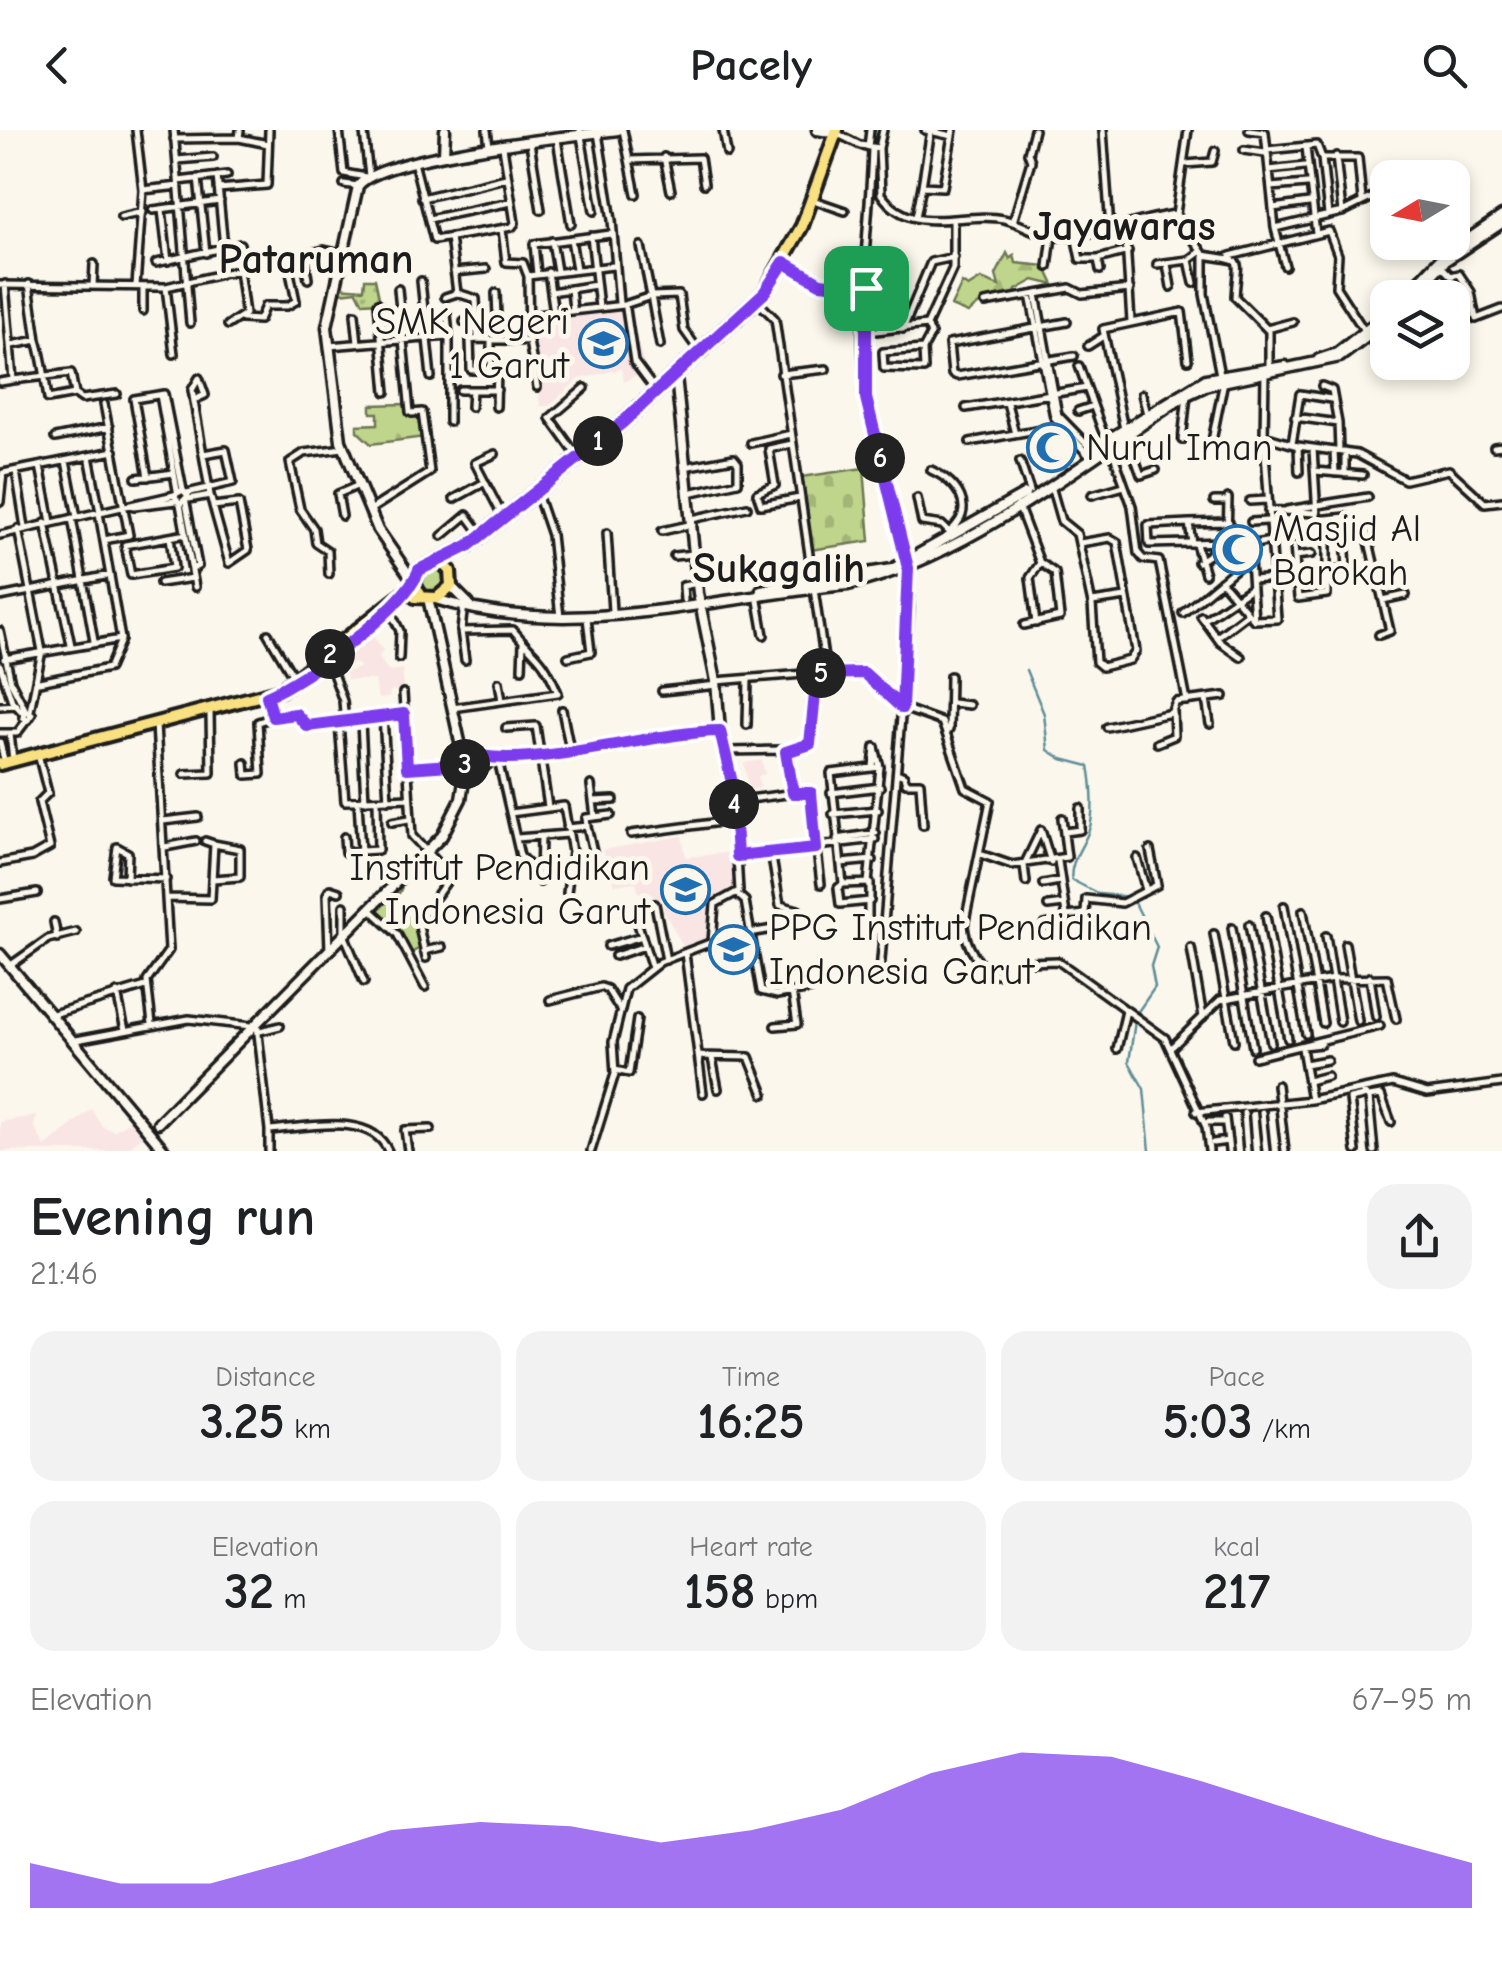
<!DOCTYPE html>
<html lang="en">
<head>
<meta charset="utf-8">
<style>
	:root { --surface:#fff; --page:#f2f2f2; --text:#202124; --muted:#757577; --accent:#7c3aed }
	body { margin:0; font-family:"Comic Neue",sans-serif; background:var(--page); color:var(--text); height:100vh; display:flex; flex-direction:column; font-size:38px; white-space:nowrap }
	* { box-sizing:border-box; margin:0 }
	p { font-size:32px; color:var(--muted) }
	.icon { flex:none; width:55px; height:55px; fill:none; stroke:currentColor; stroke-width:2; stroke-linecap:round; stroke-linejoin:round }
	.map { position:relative; height:1021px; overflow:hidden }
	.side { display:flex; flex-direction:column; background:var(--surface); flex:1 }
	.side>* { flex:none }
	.needle { width:65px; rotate:260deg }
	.buttons { position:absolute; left:1370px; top:30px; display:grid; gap:20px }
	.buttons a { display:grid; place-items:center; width:100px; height:100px; border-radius:20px; background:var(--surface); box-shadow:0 5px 15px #0003; font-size:50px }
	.pin { position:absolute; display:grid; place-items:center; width:85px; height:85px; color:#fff; margin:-42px; border-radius:20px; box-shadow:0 5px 15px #0006 }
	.km { position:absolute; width:50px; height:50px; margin:-25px; border-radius:50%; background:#222; color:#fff; font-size:28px; line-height:50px; text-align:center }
	.round { display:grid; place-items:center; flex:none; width:105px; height:105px; border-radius:30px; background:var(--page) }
	.overview { display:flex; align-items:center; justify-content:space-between; height:170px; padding:0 30px }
	h1 { font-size:55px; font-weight:700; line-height:75px }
	.metrics { display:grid; grid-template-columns:repeat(3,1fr); gap:15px; height:170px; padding:10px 30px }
	.metrics div { display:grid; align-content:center; border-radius:25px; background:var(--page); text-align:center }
	.metrics b { font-size:50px; font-weight:700 }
	.metrics small { font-size:28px; font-weight:400 }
	.metrics p { font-size:28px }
	.chart { height:280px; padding:20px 30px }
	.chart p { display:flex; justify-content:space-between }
	.chart svg { width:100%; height:180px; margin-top:10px; fill:var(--accent); opacity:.7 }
	header { display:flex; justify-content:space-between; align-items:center; height:130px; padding:0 30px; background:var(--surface); font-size:45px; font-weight:700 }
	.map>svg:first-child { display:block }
</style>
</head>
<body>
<header><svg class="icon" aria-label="back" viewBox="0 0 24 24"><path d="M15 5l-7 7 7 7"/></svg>Pacely<svg class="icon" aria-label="search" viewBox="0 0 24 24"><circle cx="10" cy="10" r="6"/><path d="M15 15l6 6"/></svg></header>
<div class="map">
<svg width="1502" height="1021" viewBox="0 0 1502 1021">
	<defs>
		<pattern id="grass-dots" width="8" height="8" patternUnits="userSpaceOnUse" patternTransform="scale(2.5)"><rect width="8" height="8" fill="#bed58b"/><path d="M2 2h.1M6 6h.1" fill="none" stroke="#a3b677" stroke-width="1.8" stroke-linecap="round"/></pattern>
		<pattern id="forest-firs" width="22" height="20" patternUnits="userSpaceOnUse" patternTransform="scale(2.5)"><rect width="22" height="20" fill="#bed58b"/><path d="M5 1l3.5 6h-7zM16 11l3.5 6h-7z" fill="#a3b677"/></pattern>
		<pattern id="cemetery-stones" width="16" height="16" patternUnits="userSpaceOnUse" patternTransform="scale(2.5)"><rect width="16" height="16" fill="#bed58b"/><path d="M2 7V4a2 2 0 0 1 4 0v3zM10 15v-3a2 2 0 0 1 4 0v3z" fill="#a3b677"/></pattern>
		<pattern id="park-crowns" width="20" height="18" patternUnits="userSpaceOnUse" patternTransform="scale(2.5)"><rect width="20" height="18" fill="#bed58b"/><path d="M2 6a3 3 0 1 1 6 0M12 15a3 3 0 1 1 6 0" fill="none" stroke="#a3b677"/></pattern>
	</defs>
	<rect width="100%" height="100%" fill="#fbf7ec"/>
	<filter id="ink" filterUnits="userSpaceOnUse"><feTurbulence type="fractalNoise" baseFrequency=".01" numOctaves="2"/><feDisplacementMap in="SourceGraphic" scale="20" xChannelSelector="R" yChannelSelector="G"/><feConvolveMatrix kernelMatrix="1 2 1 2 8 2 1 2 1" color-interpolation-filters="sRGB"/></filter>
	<g filter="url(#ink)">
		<path fill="#f9e6e4" d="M628 175 644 235 658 258 649 265 638 244 624 252 621 239 579 249 549 276H540L530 188Z
			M372 504 383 520 379 527 388 541 403 539V559L390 561 389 568 378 569 375 550H347L346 542 361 537 354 532 343 538 337 527Z
			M762 630 765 644 758 646 760 658 749 660 744 633Z
			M682 706 686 727 734 722 735 733V753L730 763 716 767 708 811 684 818 664 782 663 768 654 770 651 763H639L635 752 615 755 602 720Z
			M746 802 753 831 719 837 715 808Z
			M91 979 102 996 114 1001 132 989 145 1005 124 1021H0V992L37 985 34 996 45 1017Z"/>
		<path fill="url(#grass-dots)" stroke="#6d7854" stroke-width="2.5" d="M365 149H375L380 172 363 173 357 161 340 163 339 171 334 169 339 157 364 159Z"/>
		<path fill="url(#forest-firs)" stroke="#6d7854" stroke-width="2.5" d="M1007 123 1010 129 1014 125 1016 133 1045 136 1054 155 1034 150 1016 160 1015 165 983 171 968 183 951 176 962 153 968 157 981 149 999 156 996 145Z
			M406 274 408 283 421 284 425 307 371 314 357 301V295L378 294V283H371V275Z
			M402 757 393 776 404 788 413 779 422 785 417 794 422 817 409 824 376 782Z"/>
		<path fill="url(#cemetery-stones)" stroke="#6d7854" stroke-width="2.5" d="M864 338 870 411 810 420 801 347Z"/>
		<path fill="url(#park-crowns)" stroke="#6d7854" stroke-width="2.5" d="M422 450a12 12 0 1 1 24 0a12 12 0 1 1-24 0Z"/>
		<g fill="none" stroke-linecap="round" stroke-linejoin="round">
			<path stroke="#5f8e98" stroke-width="2.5" d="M1026 540 1044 584 1048 620 1062 629 1089 636C1092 651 1095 684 1089 700 1085 714 1068 733 1072 750L1099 764 1132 767 1157 817 1151 836 1155 857 1137 883
				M1135 891 1129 932 1144 959 1150 1021"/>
			<defs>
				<path id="street" d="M136 0 143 60 179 56
					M174 0 190 193
					M339 0 344 43 366 47
					M487 0 489 16
					M580 0 594 81
					M623 0 636 64
					M723 0 727 23
					M925 0 952 6
					M1103 0 1110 99
					M1249 0 1265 2 1275 98 1285 136
					M364 3 369 46
					M598 3 612 90 619 173
					M836 3 860 15 879 18 881 64C912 109 963 80 1004 89 1024 94 1041 108 1063 107 1101 106 1139 88 1176 84L1204 125C1247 132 1237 125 1235 167L1269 201V240
					M239 8 268 14
					M174 9 239 8 240 0
					M557 9 571 94
					M530 13 541 80
					M868 17 870 0
					M872 17C870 99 854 188 867 269 877 341 907 405 910 478L880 842
					M1306 17 1316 104
					M879 18 883 0
					M1244 20 1265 23
					M1267 20 1317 15 1322 28
					M1336 26 1342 82
					M664 27 671 61
					M177 30 213 27
					M629 30 700 28 704 54
					M414 32 434 110 512 97 515 93 503 17
					M1185 34 1212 32 1215 21
					M1269 40 1305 36
					M217 46 224 117
					M198 48 206 123
					M179 51 227 45
					M344 54 358 56
					M922 56 931 0
					M1271 57 1307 54
					M218 59 267 55 269 0
					M422 68 506 48
					M813 70 845 81
					M1273 78 1309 73
					M153 80 220 71
					M162 80 168 131
					M1176 84 1188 0
					M1328 85 1322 28H1358L1362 70
					M121 87 143 82
					M916 87 922 56 943 57 953 0
					M429 89 511 72
					M1013 92 1031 31 1028 23 1034 0
					M1125 95 1131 192
					M1275 98 1342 82 1383 62V38
					M502 99 506 132 523 133 528 146
					M1075 105 1080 129H1098L1100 140
					M591 106 599 177
					M450 107 457 163
					M571 109 576 139
					M552 111 557 141
					M641 116 651 166 679 165 684 200 699 221
					M304 124 308 149
					M1204 125V164L1220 245
					M1230 126 1329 101 1338 125 1336 157 1365 202
					M1098 129 1128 121
					M1189 130 1194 153
					M784 132 820 153 866 158
					M156 133 240 114 244 139
					M1157 134 1189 130 1200 122
					M1167 134 1171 157
					M1441 136 1451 146 1459 144 1471 162 1476 189 1502 179
					M1048 137 1052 106
					M454 142 486 139
					M548 142 554 183
					M537 144 534 114 611 104
					M421 151 431 247
					M5 154 13 250 71 243 75 264 48 269C45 249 43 229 37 210L12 215
					M29 154 37 210
					M0 155 166 157 324 120 342 124
					M93 156 94 134
					M136 156 143 60
					M166 157 174 224
					M398 159 410 282
					M571 159 573 180
					M551 162 596 155
					M496 163 498 210
					M1036 164 1058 285 1093 321
					M1030 165 1054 287 1090 327
					M445 167 457 163 476 169 478 209 529 211 528 146 613 136
					M758 172 775 189 826 542
					M378 173 386 262
					M985 173 1070 158 1082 164 1130 159
					M626 179 634 232 655 260
					M143 181V159
					M355 184 358 213
					M447 184 449 206
					M528 186 624 175 651 166 660 215
					M242 189 259 190 265 176H287L296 171 287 128
					M464 192 478 191
					M1067 192 949 214 952 244 957 246 1074 226
					M228 195 245 184 239 140
					M903 199 931 132 954 127
					M1267 199 1293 192
					M876 201 927 195 953 138V91
					M478 209 470 210 471 240H491
					M491 210V240L533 238
					M529 211 537 257
					M329 216 449 206V292
					M1088 216 1102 207
					M923 219 883 222 884 238 924 239 923 219 931 204 927 195
					M1079 236 1106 311
					M1265 241 1264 309 1277 489 1254 490 1249 415 1271 411
					M781 244 826 239
					M0 252 13 250
					M1322 256 1332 260 1338 293
					M460 260H497
					M75 264 82 269 117 264
					M1142 264 1147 284
					M160 265 177 360
					M194 270 205 265 199 248 192 260 210 365 229 433 248 420 239 373 213 376
					M1007 273 1015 304
					M471 277 472 260
					M496 277 497 240
					M966 278 1087 258
					M1078 281 1093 276
					M1295 287 1338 293 1339 321
					M1124 299 1103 199 1182 182 1188 230
					M1127 306 1141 345 1156 340
					M1264 306 1298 316 1357 324 1405 350 1449 340 1485 373 1502 371
					M55 308 109 297
					M1182 310 1187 265
					M970 312 1058 296
					M751 313 791 304
					M792 314 769 319 775 355 757 363 761 375 800 368
					M1292 314 1300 264 1331 269
					M1211 316 1224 251
					M1298 316 1299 342
					M1111 317 1132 376 1138 423 1143 429 1159 431 1187 571
					M1494 317 1502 316
					M1313 319 1318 403H1367L1390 501 1379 505
					M1334 321 1335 343
					M495 324 475 333 503 387
					M89 326 100 382
					M578 327 550 288 585 258
					M66 331 77 387
					M1020 331 1030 361
					M40 336 51 392
					M684 337 734 328 738 333V352L689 363
					M931 340C957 352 978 379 949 402
					M16 341 25 397
					M1315 341 1363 345
					M1345 344V322
					M148 347 134 269 164 264 183 360 188 366 180 374 174 365 183 360
					M136 348 174 343
					M1051 356 1061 391 1077 404 1092 474 1096 532 1102 537 1130 530 1136 521 1117 412 1110 408 1080 413
					M536 361 551 405 560 487
					M187 363 233 352 226 320 203 324
					M1092 365 1124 356
					M917 368 922 392 942 395 951 404
					M189 369 210 365
					M454 369 485 352
					M1214 371H1228
					M1250 371 1266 370
					M0 372 3 343 114 321
					M186 373 198 436 192 439
					M180 374 195 457
					M1018 375 1040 433 1030 448 1036 493
					M134 376 176 371
					M370 380 430 342 422 282 412 283
					M1268 380 1315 383
					M1287 380 1368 367
					M342 386 338 364 359 355
					M72 388 94 511
					M692 389 747 377
					M1316 390 1346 387 1349 403
					M1251 392 1267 391
					M45 393 71 515
					M1189 393 1229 392
					M18 399 42 521 30 581
					M662 401 693 394
					M607 403 612 481
					M0 405 174 365
					M442 406 467 385 481 404
					M170 407 174 438 131 445 125 415 186 404
					M104 410 129 405 104 274
					M1192 413 1189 393 1148 395 1149 414 1227 412 1228 368
					M1196 414 1205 444
					M1294 415 1298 468 1327 464V405
					M674 426 693 424
					M1295 426 1312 424
					M1198 432 1225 414
					M1329 443 1347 438 1345 406
					M329 444 328 421 316 413 314 399 300 379 290 332 304 323 343 318
					M1252 450 1314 445
					M1221 451 1254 490
					M160 453 193 448
					M757 465 764 505
					M0 467 110 445
					M684 470 683 456 698 453
					M1383 470 1406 465
					M1092 472 1126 467
					M389 478 400 501 399 528
					M1183 483 1249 428
					M1201 486 1220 512 1241 527
					M1204 490 1251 458
					M1024 495 1060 487 1055 443 1041 433
					M0 501 11 552 26 581
					M461 501 465 530
					M268 504 294 548
					M1217 507 1246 485
					M327 527 343 571 345 593
					M568 527 591 522 587 488
					M4 529 121 509 99 383
					M0 535 12 571 23 583
					M522 539 523 512
					M716 551 854 540 881 556 903 578 942 592 965 658 990 671 964 796C966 815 977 836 996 844L1028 832 1058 831 1165 908 1206 997 1209 1021
					M39 552 109 538 121 510
					M499 552 502 571
					M662 561 717 555
					M403 563 412 706 440 736 447 751 418 792 426 828
					M267 565 273 587 296 584 304 596 404 584
					M1206 569 1210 594
					M952 573 969 575
					M0 576 16 575
					M452 578 558 563C542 524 537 529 513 500L461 501 464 474
					M562 580 570 620
					M26 581 32 584 28 590 23 587Z
					M383 586 388 670
					M361 592 365 671
					M339 593 345 671 408 668
					M747 595 748 549
					M1107 597 1171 583 1176 572 1224 566
					M506 598 536 596 548 677
					M949 600 950 546
					M0 603H17L27 590
					M10 604 13 630
					M0 612 4 630
					M1157 613 1174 606 1173 581
					M725 621 785 620 793 663
					M787 622 810 614 817 543
					M498 630 520 726 531 737H540
					M245 633 246 645 261 644 258 592 273 587
					M873 637 875 617 880 637
					M407 638 464 634
					M897 643 904 646 906 653H920L923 695
					M184 644 211 643 210 582
					M591 655 595 687
					M831 663 880 657
					M593 671 614 670
					M734 671 810 661 821 754
					M358 672 361 722
					M510 683 564 676 572 722 567 763
					M833 684 878 680
					M163 691 198 687
					M392 692 409 689
					M587 696 586 688 611 685
					M567 698 587 696 593 722
					M1064 702 1080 700V678
					M631 704 735 690
					M344 707 345 722 378 720 377 671
					M517 708 568 704
					M837 709 876 703
					M165 717 196 711
					M771 722 780 775 798 780
					M980 724 1012 735 1067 727 1062 688
					M737 726 875 709
					M1137 728 1146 760
					M0 733 32 727 50 717 39 672 48 663 38 624
					M841 733 873 730
					M127 748 128 723 117 717 113 747 166 749
					M213 749 240 747V719L214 714
					M540 752 541 706
					M1026 752 1024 735 1041 700 1051 732
					M843 754 870 753V771L840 774 838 758 843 754 831 643 880 637 868 753
					M1043 754 1060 751
					M737 764 745 771 761 861 777 865 811 859
					M167 768 211 769 214 714 205 711
					M0 769 37 763
					M655 774 666 830
					M344 776V804L364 852
					M1048 776 1064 774
					M1284 776 1306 904
					M370 779 397 804 425 857
					M1303 781 1323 893
					M1066 786 1085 784 1086 769 1122 773 1157 755 1150 720
					M1266 786 1288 909
					M637 791 652 838
					M54 792 57 808
					M868 795V772
					M1045 795 1067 791 1058 731
					M1249 795 1271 913
					M1232 798 1253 918
					M748 803 774 799
					M1214 804 1234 911
					M1326 806 1340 892
					M1345 814 1358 891
					M608 816 642 806
					M1191 818 1203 887
					M329 820 327 764 330 759 339 762
					M424 821 442 817
					M685 823 703 963
					M615 826 645 816
					M11 835 48 809 76 802
					M1370 847 1376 887
					M117 863 125 900
					M550 870 601 857 607 859 619 878
					M53 884 146 856
					M152 894 147 851 169 820 156 595
					M257 895 269 1000C305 998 371 981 388 1021
					M775 896 797 894 792 862
					M260 901 280 896
					M76 910 189 889 251 896
					M1173 916 1220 870 1333 849 1387 848 1396 889
					M1302 916 1321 914
					M1302 918 1311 970
					M1117 919 1126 881
					M698 926 749 927 764 964
					M1255 927 1380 896
					M712 928 718 959
					M1305 934 1327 930
					M615 940 629 943 637 889
					M1308 951 1327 946
					M1277 955 1279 972
					M1362 961 1369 968 1374 1021
					M1369 967 1381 965 1391 992
					M1280 977 1285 1021
					M1196 982 1311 970 1393 953 1427 963 1502 953
					M1262 982 1266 1021
					M1244 983 1247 1021
					M1225 988 1229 1021
					M1208 992H1225
					M269 1000V1021
					M1213 1013 1228 1011
					M408 1021 405 1000 431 999
					M591 1021 615 944 613 912 626 859 660 832 712 812 715 774 739 761 733 657 720 601
					M1356 1021 1350 969 1363 966"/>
				<path id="secondary" d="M817 0 836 3
					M444 25 445 0
					M1403 168 1442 127 1502 86
					M1411 168 1445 131 1502 93
					M1319 229 1337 223 1388 183
					M1091 320 1206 249 1285 236
					M414 452 378 400 341 311 327 197 358 56C381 25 572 6 618 0
					M451 456 469 474
					M761 460 892 439 1025 364
					M432 468C569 512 710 467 848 455 968 428 1084 330 1187 265L1208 255 1340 227 1388 191
					M463 622C525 643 646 603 720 601L716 551 698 463 676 246
					M467 651 490 631
					M0 824 165 1021
					M158 993 442 706 461 669 466 639 428 468"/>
				<path id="primary" d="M421 466 414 454 419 440 468 416 622 293 764 163 802 96 837 0
					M415 467 437 468 451 456 450 441 442 432
					M0 634 281 560 414 455"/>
			</defs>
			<use href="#street" stroke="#1c1c1c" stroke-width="12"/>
			<use href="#secondary" stroke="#1c1c1c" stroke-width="15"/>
			<use href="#primary" stroke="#1c1c1c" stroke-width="18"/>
			<use href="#street" stroke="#fbf7ec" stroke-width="5"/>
			<use href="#secondary" stroke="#fbf7ec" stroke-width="8"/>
			<use href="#primary" stroke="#f9e181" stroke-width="10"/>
		</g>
	</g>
	<g fill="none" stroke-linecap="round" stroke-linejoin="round" filter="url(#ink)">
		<defs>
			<path id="route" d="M784 132 820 153 866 158V268L908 438 902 578 864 543 817 544 810 614 786 622 793 663H811L816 718 737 726 733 657 720 601C646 602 526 643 462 622L465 634 407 638 404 584 307 596 296 584 273 587 267 566C307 549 404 479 419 440L468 416 622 293 764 163Z"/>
		</defs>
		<use href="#route" stroke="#fff" stroke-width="20"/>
		<use href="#route" stroke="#7c3aed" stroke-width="12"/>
	</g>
	<defs>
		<symbol id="school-ring" viewBox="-11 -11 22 22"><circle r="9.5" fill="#fbf7ec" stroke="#1f6fb2" stroke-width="1.5"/><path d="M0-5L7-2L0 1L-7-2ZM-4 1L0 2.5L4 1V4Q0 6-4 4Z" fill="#1f6fb2"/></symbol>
		<symbol id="mosque-ring" viewBox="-11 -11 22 22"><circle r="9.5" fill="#fbf7ec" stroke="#1f6fb2" stroke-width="1.5"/><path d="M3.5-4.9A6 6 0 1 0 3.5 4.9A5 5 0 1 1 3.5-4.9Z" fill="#1f6fb2"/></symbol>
		<symbol id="university-ring" viewBox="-11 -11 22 22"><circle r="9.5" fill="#fbf7ec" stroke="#1f6fb2" stroke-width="1.5"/><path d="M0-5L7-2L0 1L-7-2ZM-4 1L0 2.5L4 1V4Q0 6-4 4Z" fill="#1f6fb2"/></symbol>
	</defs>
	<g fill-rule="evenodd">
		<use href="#school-ring" x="576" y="186" width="55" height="55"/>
		<use href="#mosque-ring" x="1024" y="290" width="55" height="55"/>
		<use href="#mosque-ring" x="1210" y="392" width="55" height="55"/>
		<use href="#university-ring" x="658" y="732" width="55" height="55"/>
		<use href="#university-ring" x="706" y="792" width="55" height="55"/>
	</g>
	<g text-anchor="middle" stroke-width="10" stroke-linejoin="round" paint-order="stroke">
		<g font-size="38" fill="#1c1c1c" stroke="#fbf7ec" text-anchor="start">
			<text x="569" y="204" text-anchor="end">SMK Negeri<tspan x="569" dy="44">1 Garut</tspan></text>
			<text x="1086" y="330">Nurul Iman</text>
			<text x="1273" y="411">Masjid Al<tspan x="1273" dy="44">Barokah</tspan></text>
			<text x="650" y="750" text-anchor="end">Institut Pendidikan<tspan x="650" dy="44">Indonesia Garut</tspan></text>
			<text x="769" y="810">PPG Institut Pendidikan<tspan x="769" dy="44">Indonesia Garut</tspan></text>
		</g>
		<g font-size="42" font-weight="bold" fill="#1c1c1c" stroke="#fbf7ec">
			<text x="1124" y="110">Jayawaras</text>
			<text x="316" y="143">Pataruman</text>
			<text x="779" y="452">Sukagalih</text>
		</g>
	</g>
</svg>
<div class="buttons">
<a><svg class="needle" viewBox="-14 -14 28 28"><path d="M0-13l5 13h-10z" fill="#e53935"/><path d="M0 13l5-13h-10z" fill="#757577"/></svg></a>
<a><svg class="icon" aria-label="layers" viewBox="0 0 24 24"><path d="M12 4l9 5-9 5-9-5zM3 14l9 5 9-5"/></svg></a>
</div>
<div class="pin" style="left:866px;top:158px;background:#1e9e55"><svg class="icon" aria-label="arrive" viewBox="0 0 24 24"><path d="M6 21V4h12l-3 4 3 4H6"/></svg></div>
<b class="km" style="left:598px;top:311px">1</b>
<b class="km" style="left:330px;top:524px">2</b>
<b class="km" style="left:465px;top:634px">3</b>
<b class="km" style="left:734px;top:674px">4</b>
<b class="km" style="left:821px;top:543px">5</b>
<b class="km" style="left:880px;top:328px">6</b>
</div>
<section class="side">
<div class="overview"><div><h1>Evening run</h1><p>21:46</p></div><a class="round"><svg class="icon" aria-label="share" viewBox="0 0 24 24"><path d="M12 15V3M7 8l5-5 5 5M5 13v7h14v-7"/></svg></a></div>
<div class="metrics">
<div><p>Distance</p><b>3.25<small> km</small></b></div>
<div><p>Time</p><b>16:25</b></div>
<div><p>Pace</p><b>5:03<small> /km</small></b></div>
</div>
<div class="metrics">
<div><p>Elevation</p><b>32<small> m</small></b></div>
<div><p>Heart rate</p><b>158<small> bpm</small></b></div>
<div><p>kcal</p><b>217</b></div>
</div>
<div class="chart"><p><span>Elevation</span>67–95 m</p>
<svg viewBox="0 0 160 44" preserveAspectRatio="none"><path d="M0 44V33L10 38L20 38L30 32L40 25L50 23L60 24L70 28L80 25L90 20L100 11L110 6L120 7L130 13L140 20L150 27L160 33V44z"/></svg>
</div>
</section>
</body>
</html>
